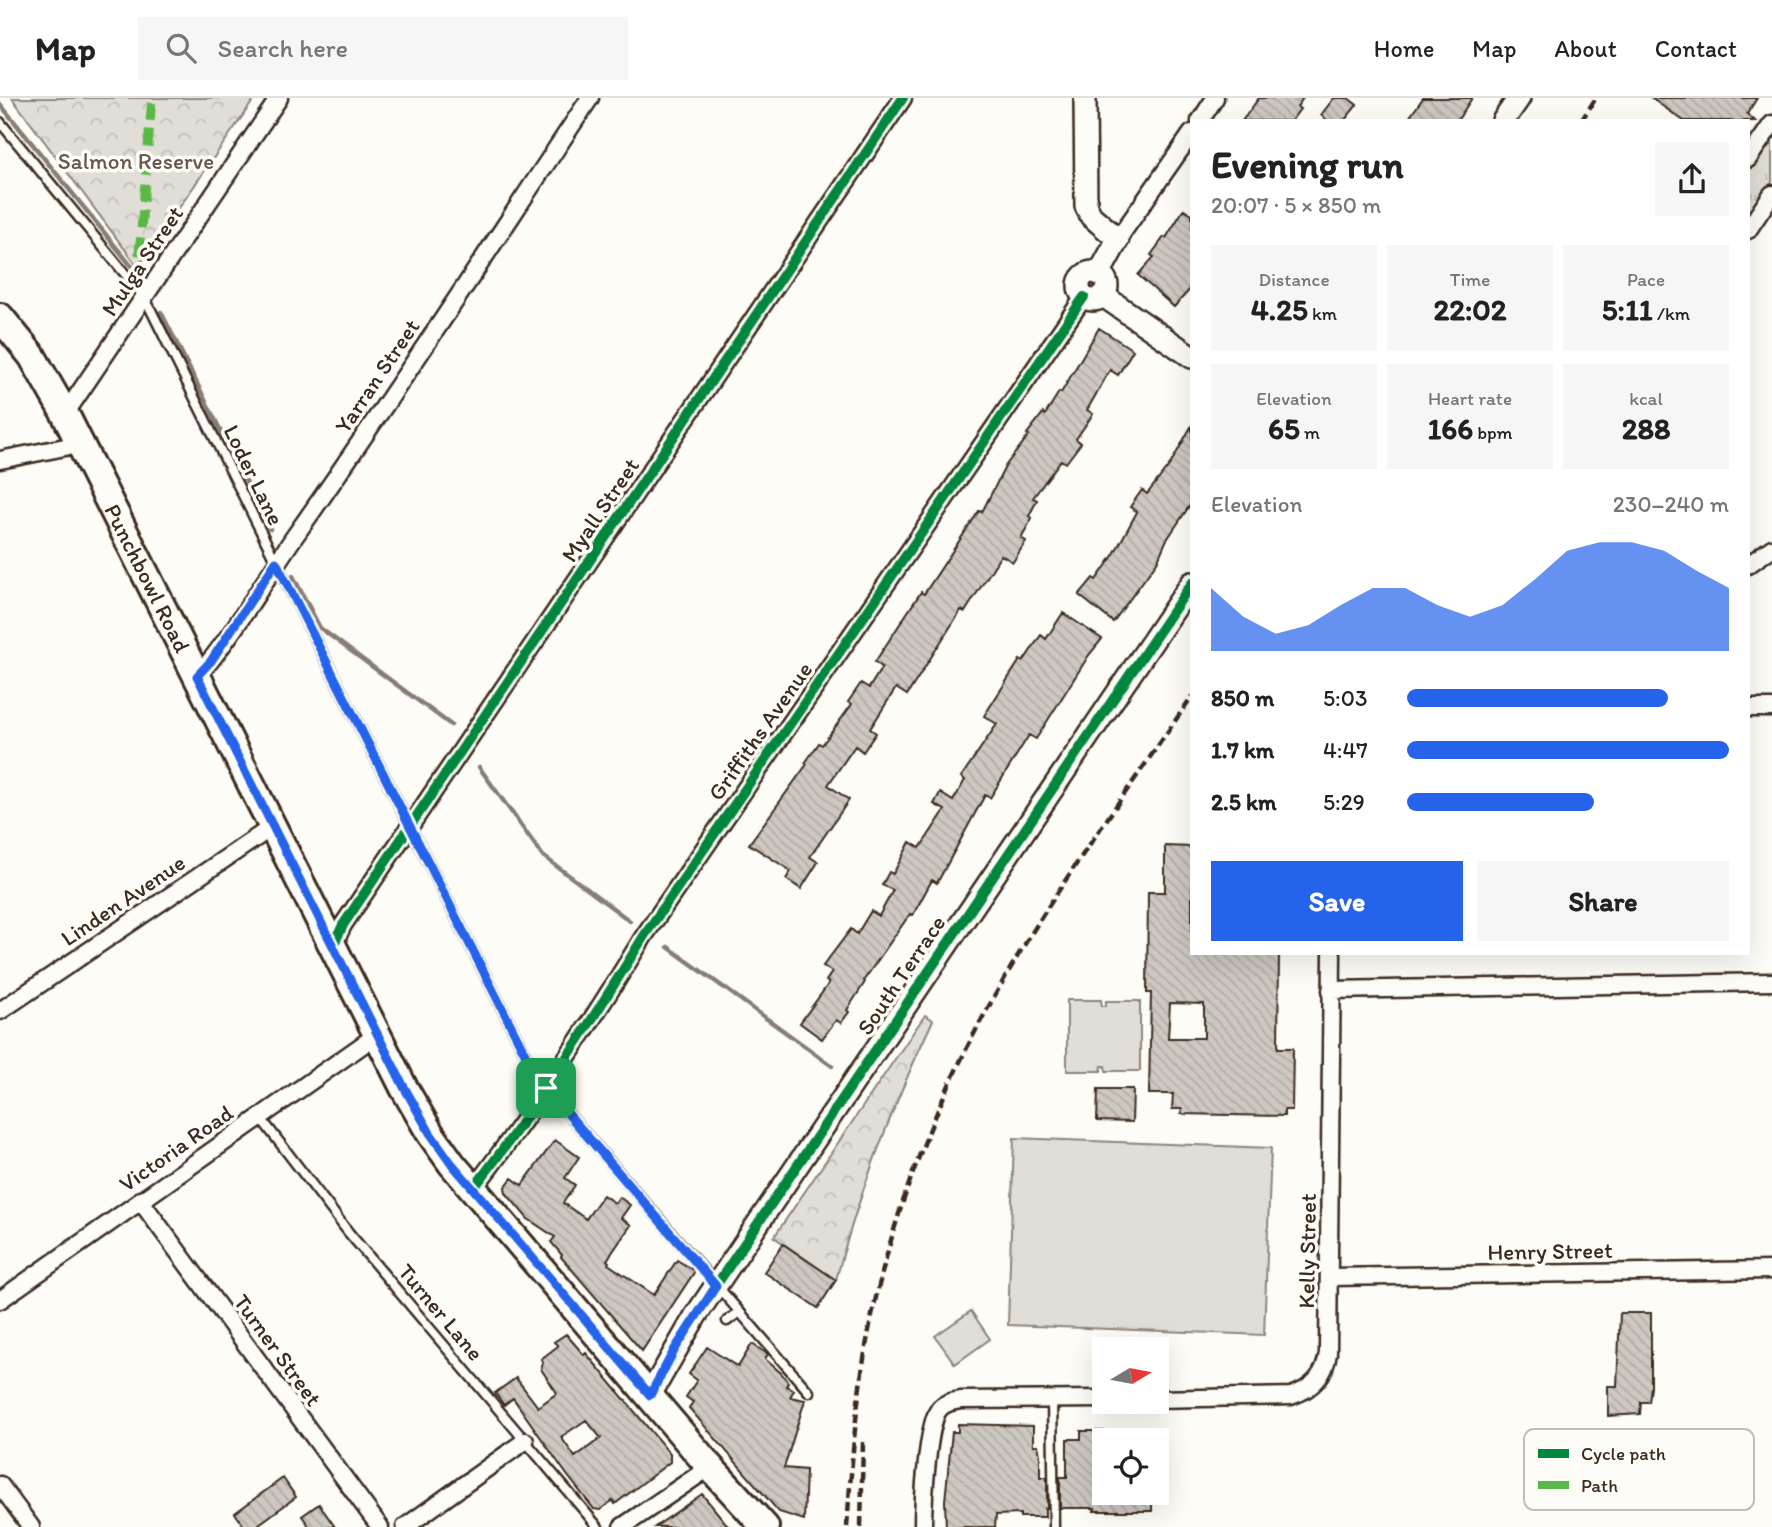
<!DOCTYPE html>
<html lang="en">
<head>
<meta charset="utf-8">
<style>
	:root { --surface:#fff; --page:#f6f6f6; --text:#222; --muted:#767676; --line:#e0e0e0; --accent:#2563eb }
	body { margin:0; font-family:Itim,sans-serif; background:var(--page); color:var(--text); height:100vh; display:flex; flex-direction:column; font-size:26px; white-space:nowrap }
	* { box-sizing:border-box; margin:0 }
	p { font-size:23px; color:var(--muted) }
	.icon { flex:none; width:38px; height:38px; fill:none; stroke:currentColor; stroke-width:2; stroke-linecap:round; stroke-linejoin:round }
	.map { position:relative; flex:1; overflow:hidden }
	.drawer { position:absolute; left:1190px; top:21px; width:560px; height:836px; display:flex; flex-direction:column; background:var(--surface); border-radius:0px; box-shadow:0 7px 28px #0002 }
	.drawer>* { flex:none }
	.needle { width:46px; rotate:80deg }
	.controls { position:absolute; left:1092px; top:1239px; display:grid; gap:14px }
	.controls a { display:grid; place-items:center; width:77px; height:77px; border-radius:0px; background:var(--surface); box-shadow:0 7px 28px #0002; font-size:35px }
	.pin { position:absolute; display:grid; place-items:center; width:60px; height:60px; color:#fff; margin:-30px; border-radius:14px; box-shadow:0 4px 10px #0006 }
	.round { display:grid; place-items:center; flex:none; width:74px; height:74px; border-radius:0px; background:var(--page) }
	.overview { display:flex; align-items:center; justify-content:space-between; height:119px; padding:0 21px }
	h1 { font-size:38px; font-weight:700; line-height:52px }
	.metrics { display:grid; grid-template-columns:repeat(3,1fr); gap:10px; height:119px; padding:7px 21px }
	.metrics div { display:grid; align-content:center; border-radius:0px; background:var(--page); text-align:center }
	.metrics b { font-size:30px; font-weight:700 }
	.metrics small { font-size:19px; font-weight:400 }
	.metrics p { font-size:19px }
	.chart { height:196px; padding:14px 21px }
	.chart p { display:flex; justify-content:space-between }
	.chart svg { width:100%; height:126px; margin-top:7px; fill:var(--accent); opacity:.7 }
	.primary-button { display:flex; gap:14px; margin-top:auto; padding:14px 21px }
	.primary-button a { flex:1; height:80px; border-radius:0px; background:var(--accent); color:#fff; font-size:28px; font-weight:700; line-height:80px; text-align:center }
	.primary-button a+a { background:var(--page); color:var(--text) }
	ul { padding:0 21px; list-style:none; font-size:23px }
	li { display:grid; grid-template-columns:112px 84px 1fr; align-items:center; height:52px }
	li i { height:18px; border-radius:9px; background:var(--accent) }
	header { display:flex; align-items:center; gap:42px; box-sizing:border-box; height:98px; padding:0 35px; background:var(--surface); border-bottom:2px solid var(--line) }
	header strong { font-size:33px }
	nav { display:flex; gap:38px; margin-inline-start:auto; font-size:24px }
	.search { width:490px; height:63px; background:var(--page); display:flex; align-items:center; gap:18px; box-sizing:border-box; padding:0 24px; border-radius:0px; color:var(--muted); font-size:26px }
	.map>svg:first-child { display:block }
</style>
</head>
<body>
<header>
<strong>Map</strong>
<div class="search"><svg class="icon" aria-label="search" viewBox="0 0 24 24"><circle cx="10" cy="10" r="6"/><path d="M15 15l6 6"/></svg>Search here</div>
<nav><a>Home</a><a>Map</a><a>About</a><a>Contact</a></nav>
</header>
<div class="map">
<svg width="1772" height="1429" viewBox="0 0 1772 1429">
	<defs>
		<pattern id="grass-tufts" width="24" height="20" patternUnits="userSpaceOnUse" patternTransform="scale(1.75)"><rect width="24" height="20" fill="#e1ded7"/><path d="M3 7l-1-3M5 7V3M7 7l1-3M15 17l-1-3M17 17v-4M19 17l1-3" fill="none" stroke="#c2bfb8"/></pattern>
		<pattern id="forest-crowns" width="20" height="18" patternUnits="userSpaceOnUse" patternTransform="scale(1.75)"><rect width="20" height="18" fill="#e1ded7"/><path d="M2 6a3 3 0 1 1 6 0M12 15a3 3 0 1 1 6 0" fill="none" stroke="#c2bfb8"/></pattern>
		<pattern id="building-back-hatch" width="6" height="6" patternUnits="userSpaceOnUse" patternTransform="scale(1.75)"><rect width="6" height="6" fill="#cdc8c2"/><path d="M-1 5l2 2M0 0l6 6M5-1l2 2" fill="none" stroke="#b1aca6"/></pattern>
	</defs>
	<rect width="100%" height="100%" fill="#fdfcf7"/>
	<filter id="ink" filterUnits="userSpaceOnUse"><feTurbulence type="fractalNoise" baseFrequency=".0143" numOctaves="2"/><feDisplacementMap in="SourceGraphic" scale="14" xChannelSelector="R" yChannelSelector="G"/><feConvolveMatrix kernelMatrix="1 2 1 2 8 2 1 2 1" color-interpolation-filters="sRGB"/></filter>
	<g filter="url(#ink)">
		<path fill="url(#grass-tufts)" stroke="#8e847a" stroke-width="2" d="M1772 37V84L1748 120V71Z"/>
		<path fill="url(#forest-crowns)" stroke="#8e847a" stroke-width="2" d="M12 0H255L138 169Z
			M925 917 933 922C893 1007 860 1090 836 1182L774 1139Z"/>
		<path fill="#e1ded7" stroke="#8e847a" stroke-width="2" d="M1067 902H1101L1102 908H1106V903H1140V973H1106L1105 968H1102L1101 973H1067Z
			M1014 1040 1271 1050 1264 1237 1008 1227Z
			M971 1213 990 1241 955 1266 935 1238Z"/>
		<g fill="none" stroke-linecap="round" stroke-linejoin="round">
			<path stroke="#887d74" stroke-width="4.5" d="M0 6 133 170
				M161 214 270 431
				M293 478 320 530 451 627
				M479 669 543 758 630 823
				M668 849 832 968"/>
		</g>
		<path fill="url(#building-back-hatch)" stroke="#3b2a1e" stroke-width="2" fill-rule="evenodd" d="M1259 0H1303L1297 9 1300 11 1291 23H1242Z
			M1334 0H1348L1357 7 1344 23H1328L1321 17Z
			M1423 0H1472L1457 23H1407Z
			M1651 0H1757L1747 16 1755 23H1684Z
			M1184 111 1192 116V189L1174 209 1138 177 1154 159 1151 157 1164 139 1166 140Z
			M1099 230 1133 252 1118 277 1110 272 1087 312 1093 316 1076 341 1081 345 1066 365 1061 362 1033 400 1037 402 1029 418 1032 420 1021 440 1026 443 1013 464 1001 457 965 514 961 512 907 597 896 590 870 631 876 635 863 654 855 648 828 687 849 702 810 759 818 764 801 791 786 781 791 773 749 746 807 666 805 665 819 645 822 647 852 606 848 604 861 585 869 590 882 569 875 564 888 544 921 494 924 496 979 413 982 414 1006 367 1029 337 1027 336 1043 315 1045 317 1059 294 1061 295Z
			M1192 327V404L1166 443 1157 464 1113 524 1079 497 1093 480 1096 482 1114 456 1137 414 1130 409 1142 392 1147 396 1171 365Z
			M1063 515 1102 541 1089 557 1036 641 1029 637 990 700 985 697 937 785 932 782 913 817 910 816 864 882 865 884 847 912 849 914 841 925 836 922 822 941 800 925 829 885 826 883 832 874 823 868 851 831 857 836 871 813 879 818 893 792 882 787 889 774 893 776 910 744 920 750 945 712 934 706 940 695 953 703 965 682 961 679 997 626 984 618 1020 562 1023 564 1041 537 1046 541Z
			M1165 748 1192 749V856H1279L1278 950H1293L1292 1012H1284V1018L1181 1016 1182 1011H1172L1173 996H1149L1151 895H1147L1148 794H1165ZM1170 905 1204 906V940H1168Z
			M1098 991H1133L1132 1024 1097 1023Z
			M555 1042 579 1059 565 1080 575 1087 563 1105 586 1121 603 1097 615 1105 619 1099 630 1107 621 1120 631 1127 607 1162 609 1164 608 1166 654 1197 677 1162 695 1173 642 1253 561 1159 562 1157 551 1144 555 1139 528 1121 506 1095 505 1089 512 1080 522 1087Z
			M783 1146 836 1182 818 1210 764 1174Z
			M1620 1215H1651V1289L1649 1304H1641L1640 1316 1608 1318V1288H1617Z
			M566 1236 584 1257 586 1255 670 1356V1364L615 1406 613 1402 600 1412 594 1411 567 1377 513 1300 504 1307 495 1295 516 1280 538 1309 557 1295 541 1271 543 1265 541 1261 558 1248 554 1244ZM586 1322 601 1340 575 1359 561 1339Z
			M752 1246 768 1256 765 1261 781 1275 788 1284 786 1288 794 1292 790 1299 805 1302 784 1370 806 1372 804 1422 779 1414 689 1310 693 1304 686 1299 697 1282 689 1276 707 1249 738 1269Z
			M958 1326 1033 1328V1347H1038L1040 1357V1379H1047V1410H1045V1419H1020V1416L996 1417 995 1429H946L945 1403 952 1334H958Z
			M1081 1333H1104V1395H1152V1413H1094L1095 1410H1060V1379H1067V1341H1081Z
			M283 1380 296 1399 255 1429H245L235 1415Z
			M702 1396 729 1429H655Z
			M319 1406 335 1429H310L302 1418Z"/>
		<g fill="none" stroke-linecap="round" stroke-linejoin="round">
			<defs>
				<path id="service" d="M0 24 145 200 276 464 538 981 809 1294
					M260 1019 349 1135 598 1429
					M727 1223 738 1215
					M1052 1302 1054 1429"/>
				<path id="minor" d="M1200 23 1215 0
					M1748 61 1772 26
					M1748 132 1772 96
					M1118 141 1192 35
					M65 316 279 0
					M0 362 80 346
					M1748 467 1772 450
					M197 578C234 538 265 480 297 435 398 292 493 145 590 0
					M1748 610H1772
					M333 848 343 827 903 0
					M1331 892 1772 884
					M0 913 272 729
					M473 1091C535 1011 591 925 644 838L1084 199
					M140 1102 380 1429
					M1330 1179 1772 1172
					M0 1202 378 936
					M1157 1301 1291 1298C1312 1291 1325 1278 1328 1255L1332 856
					M0 1387 31 1429
					M405 1429 525 1343
					M622 1429 710 1369
					M923 1429C923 1408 927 1323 940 1310 946 1304 954 1303 961 1302L1104 1301"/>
				<path id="tertiary" d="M1085 0 1086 108 1091 118 1118 141 1099 176
					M1503 23 1519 0
					M1079 188a14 14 0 1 1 28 0a14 14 0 1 1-28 0Z
					M1102 197 1192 259
					M650 1297 696 1217 1192 485"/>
				<g id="primary">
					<path id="s1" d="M0 219 32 258 65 316 404 990 430 1035 452 1066 710 1369 765 1429"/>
				</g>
			</defs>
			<use href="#service" stroke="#3b2a1e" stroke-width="13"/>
			<use href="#minor" stroke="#3b2a1e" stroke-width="21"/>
			<use href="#tertiary" stroke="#3b2a1e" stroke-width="26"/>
			<use href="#primary" stroke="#3b2a1e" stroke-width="32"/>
			<use href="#service" stroke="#fdfcf7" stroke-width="8"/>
			<use href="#minor" stroke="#fdfcf7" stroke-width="16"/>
			<use href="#tertiary" stroke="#fdfcf7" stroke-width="21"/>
			<use href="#primary" stroke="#fdfcf7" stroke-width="26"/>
			<path stroke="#3b2a1e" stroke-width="4.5" stroke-dasharray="10 5" stroke-linecap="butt" d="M1581 23 1596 0
				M847 1429C853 1346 859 1264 880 1183 906 1078 948 978 1002 885 1058 786 1128 693 1192 598
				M861 1429 863 1344"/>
			<path stroke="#58b947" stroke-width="9" stroke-dasharray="18 9" stroke-linecap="butt" d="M130 182 138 169 152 0"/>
			<defs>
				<path id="cycleway" d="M333 848 343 827 903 0
					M473 1091C535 1011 591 925 644 838L1084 199
					M650 1297 696 1217 1192 485"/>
			</defs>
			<use href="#cycleway" stroke="#fdfcf7" stroke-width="15"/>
			<use href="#cycleway" stroke="#00873e" stroke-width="10"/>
		</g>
	</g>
	<g fill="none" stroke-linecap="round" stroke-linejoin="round" filter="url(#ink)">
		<defs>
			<path id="route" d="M276 464 538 981 716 1188 675 1251 650 1297 452 1066 430 1035 404 989 197 578 211 563Z"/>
		</defs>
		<use href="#route" stroke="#fff" stroke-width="14"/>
		<use href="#route" stroke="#2563eb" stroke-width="9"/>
	</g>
	<g text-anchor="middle" stroke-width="7" stroke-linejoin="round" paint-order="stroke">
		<g font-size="23" fill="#64574c" stroke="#fdfcf7">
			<text x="136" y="71">Salmon Reserve</text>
		</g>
		<g font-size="23" fill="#3b2a1e" stroke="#fdfcf7">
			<text transform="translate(142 163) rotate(-56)" y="8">Mulga Street</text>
			<text transform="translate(377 278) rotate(-56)" y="8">Yarran Street</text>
			<text transform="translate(254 377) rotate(64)" y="8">Loder Lane</text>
			<text transform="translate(600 412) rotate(-56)" y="8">Myall Street</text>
			<text dy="8" stroke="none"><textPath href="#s1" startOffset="301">Punchbowl Road</textPath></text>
			<text transform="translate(760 633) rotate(-55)" y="8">Griffiths Avenue</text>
			<text transform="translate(123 802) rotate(-34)" y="8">Linden Avenue</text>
			<text transform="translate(901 877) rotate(-56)" y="8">South Terrace</text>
			<text transform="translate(176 1050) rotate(-35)" y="8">Victoria Road</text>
			<text transform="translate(1307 1153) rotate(-89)" y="8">Kelly Street</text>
			<text transform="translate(1550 1153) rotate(-1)" y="8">Henry Street</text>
			<text transform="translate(441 1214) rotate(50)" y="8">Turner Lane</text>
			<text transform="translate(278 1252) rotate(54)" y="8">Turner Street</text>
		</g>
	</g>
	<rect x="1524" y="1331" width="230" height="81" rx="10" fill="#fdfcf7" stroke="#c3bdb6" stroke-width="2"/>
	<rect x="1538" y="1351" width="31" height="9" fill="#00873e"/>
	<rect x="1538" y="1383" width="31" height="8" fill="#58b947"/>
	<g font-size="19" fill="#3b2a1e">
		<text x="1581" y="1362">Cycle path</text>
		<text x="1581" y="1394">Path</text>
	</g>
</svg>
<div class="controls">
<a><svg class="needle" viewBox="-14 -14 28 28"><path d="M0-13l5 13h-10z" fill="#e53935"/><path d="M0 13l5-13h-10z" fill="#767676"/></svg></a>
<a><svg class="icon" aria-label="locate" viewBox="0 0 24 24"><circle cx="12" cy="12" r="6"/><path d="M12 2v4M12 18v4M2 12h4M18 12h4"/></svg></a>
</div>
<div class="pin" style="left:546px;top:990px;background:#1e9e55"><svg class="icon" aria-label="arrive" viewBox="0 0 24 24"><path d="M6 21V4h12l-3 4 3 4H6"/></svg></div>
<section class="drawer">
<div class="overview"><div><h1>Evening run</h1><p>20:07 · 5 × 850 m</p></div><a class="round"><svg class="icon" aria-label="share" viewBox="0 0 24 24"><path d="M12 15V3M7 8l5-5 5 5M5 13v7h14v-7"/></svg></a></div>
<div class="metrics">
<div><p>Distance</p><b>4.25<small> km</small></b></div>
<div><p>Time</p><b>22:02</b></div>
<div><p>Pace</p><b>5:11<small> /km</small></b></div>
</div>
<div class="metrics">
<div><p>Elevation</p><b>65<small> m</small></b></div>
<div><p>Heart rate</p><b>166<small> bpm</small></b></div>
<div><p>kcal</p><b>288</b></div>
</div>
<div class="chart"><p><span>Elevation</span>230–240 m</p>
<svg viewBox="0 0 160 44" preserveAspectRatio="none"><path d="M0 44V22L10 32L20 38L30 35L40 28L50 22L60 22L70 28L80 32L90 28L100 19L110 9L120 6L130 6L140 9L150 16L160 22V44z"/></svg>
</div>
<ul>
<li><b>850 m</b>5:03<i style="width:81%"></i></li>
<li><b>1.7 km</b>4:47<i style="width:100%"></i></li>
<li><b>2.5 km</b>5:29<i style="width:58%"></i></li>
</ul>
<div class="primary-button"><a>Save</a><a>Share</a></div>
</section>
</div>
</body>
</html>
